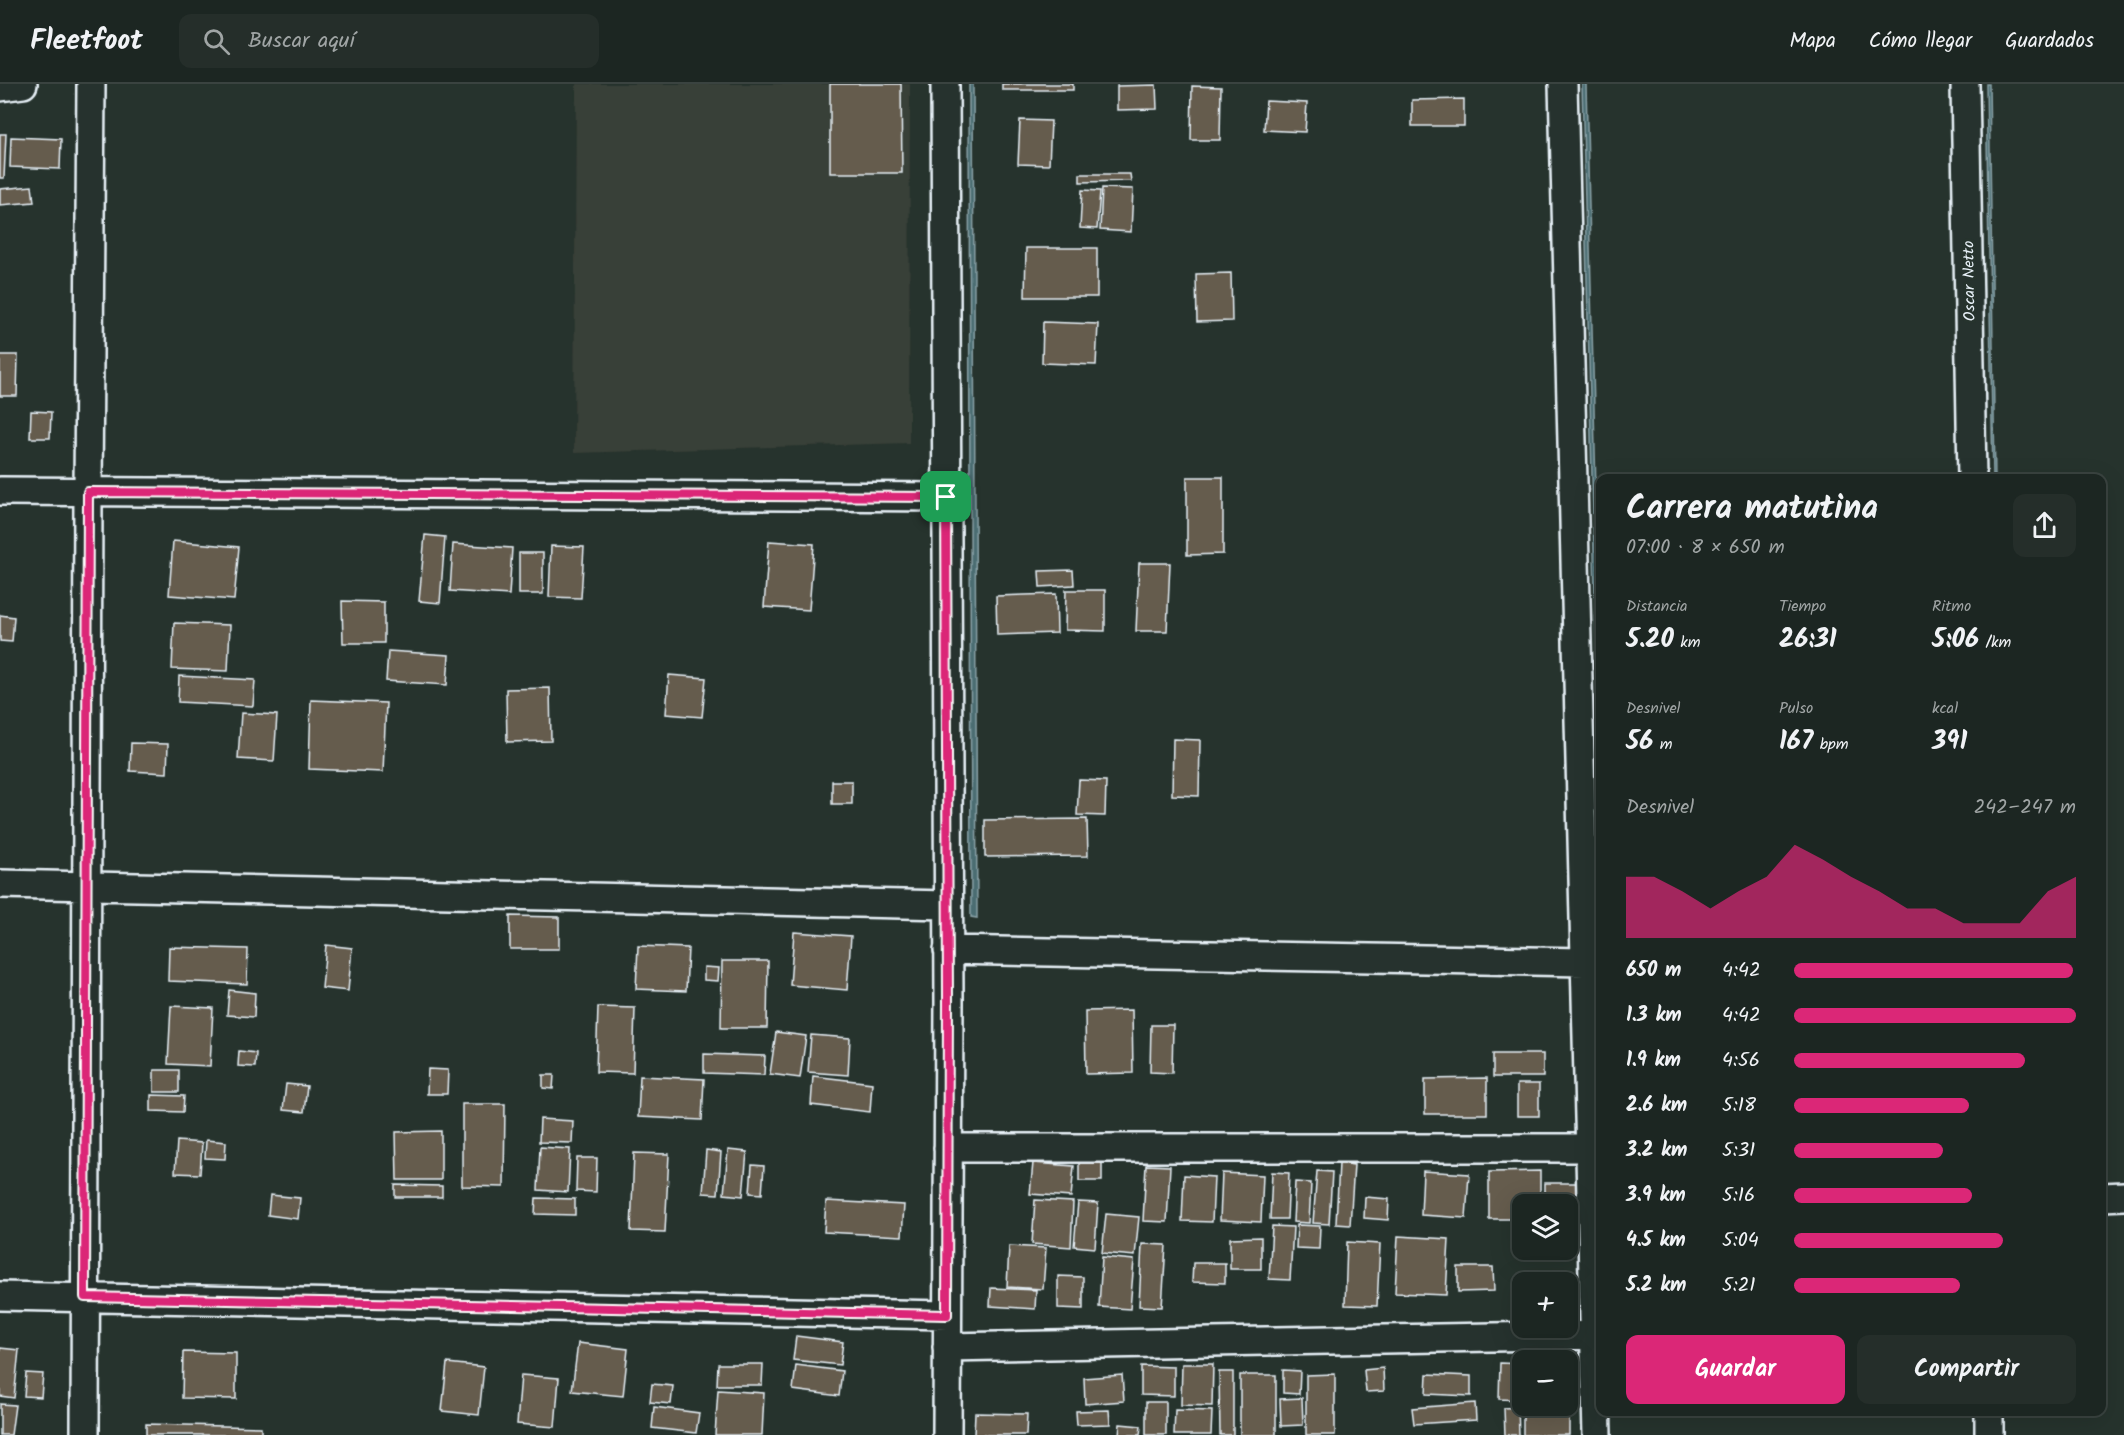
<!DOCTYPE html>
<html lang="es">
<head>
<meta charset="utf-8">
<style>
	:root { --surface:#1c2622; --page:#252e2a; --text:#f1f3f6; --muted:#a0a5a5; --line:#3a4340; --accent:#db2777 }
	body { margin:0; font-family:Kalam,sans-serif; background:var(--page); color:var(--text); height:100vh; display:flex; flex-direction:column; font-size:22px; white-space:nowrap }
	* { box-sizing:border-box; margin:0 }
	p { font-size:20px; color:var(--muted) }
	.icon { flex:none; width:33px; height:33px; fill:none; stroke:currentColor; stroke-width:2; stroke-linecap:round; stroke-linejoin:round }
	.map { position:relative; flex:1; overflow:hidden }
	.sheet { position:absolute; left:1596px; top:390px; width:510px; height:942px; display:flex; flex-direction:column; background:var(--surface); border-radius:12px; box-shadow:0 6px 24px #0002,0 0 0 2px var(--line) }
	.sheet>* { flex:none }
	.fabs { position:absolute; left:1512px; top:1110px; display:grid; gap:12px }
	.fabs a { display:grid; place-items:center; width:66px; height:66px; border-radius:12px; background:var(--surface); box-shadow:0 6px 24px #0002,0 0 0 2px var(--line); font-size:30px }
	.pin { position:absolute; display:grid; place-items:center; width:51px; height:51px; color:#fff; margin:-26px; border-radius:12px; box-shadow:0 3px 9px #0006 }
	.round { display:grid; place-items:center; flex:none; width:63px; height:63px; border-radius:12px; background:var(--page) }
	.summary { display:flex; align-items:center; justify-content:space-between; height:102px; padding:0 30px }
	h1 { font-size:33px; font-weight:700; line-height:45px }
	.metrics { display:grid; grid-template-columns:repeat(3,1fr); gap:9px; height:102px; padding:6px 30px }
	.metrics div { display:grid; align-content:center }
	.metrics b { font-size:26px; font-weight:700 }
	.metrics small { font-size:16px; font-weight:400 }
	.metrics p { font-size:16px }
	.chart { height:168px; padding:12px 30px }
	.chart p { display:flex; justify-content:space-between }
	.chart svg { width:100%; height:108px; margin-top:6px; fill:var(--accent); opacity:.7 }
	.cta { display:flex; gap:12px; margin-top:auto; padding:12px 30px }
	.cta a { flex:1; height:69px; border-radius:12px; background:var(--accent); color:#fff; font-size:24px; font-weight:700; line-height:69px; text-align:center }
	.cta a+a { background:var(--page); color:var(--text) }
	ul { padding:0 30px; list-style:none; font-size:20px }
	li { display:grid; grid-template-columns:96px 72px 1fr; align-items:center; height:45px }
	li i { height:15px; border-radius:8px; background:var(--accent) }
	header { display:flex; align-items:center; gap:36px; box-sizing:border-box; height:84px; padding:0 30px; background:var(--surface); border-bottom:2px solid var(--line) }
	header strong { font-size:28px }
	nav { display:flex; gap:33px; margin-inline-start:auto; font-size:21px }
	.search { width:420px; height:54px; background:var(--page); display:flex; align-items:center; gap:15px; box-sizing:border-box; padding:0 21px; border-radius:12px; color:var(--muted); font-size:22px }
	.map>svg:first-child { display:block }
</style>
</head>
<body>
<header>
<strong>Fleetfoot</strong>
<div class="search"><svg class="icon" aria-label="search" viewBox="0 0 24 24"><circle cx="10" cy="10" r="6"/><path d="M15 15l6 6"/></svg>Buscar aquí</div>
<nav><a>Mapa</a><a>Cómo llegar</a><a>Guardados</a></nav>
</header>
<div class="map">
<svg width="2124" height="1351" viewBox="0 0 2124 1351">
	<rect width="100%" height="100%" fill="#26332d"/>
	<filter id="ink" filterUnits="userSpaceOnUse"><feTurbulence type="fractalNoise" baseFrequency=".0167" numOctaves="2"/><feDisplacementMap in="SourceGraphic" scale="12" xChannelSelector="R" yChannelSelector="G"/><feConvolveMatrix kernelMatrix="1 2 1 2 8 2 1 2 1" color-interpolation-filters="sRGB"/></filter>
	<g filter="url(#ink)">
		<path fill="#393f37" d="M576 0H910L909 359 574 369Z"/>
		<path fill="#4b6d72" stroke="#8aa2a8" stroke-width="1.5" d="M969 0H973L977 834 971 833Z
			M1582 0H1586L1600 568V706Z
			M1986 0H1989L1995 394H1993Z"/>
		<path fill="#655c4e" stroke="#e8f1f8" stroke-width="1.5" d="M830 0H901L902 89H830Z
			M1002 0H1073V6H1002Z
			M1156 1 1157 25 1117 26V2Z
			M1192 2 1221 3 1220 56H1191Z
			M1464 15V42H1412V16Z
			M1266 17 1307 19 1305 48 1264 46Z
			M1020 36 1051 37 1049 81 1018 80Z
			M0 50H6L4 94H0Z
			M11 53 61 55 60 85 10 83Z
			M1080 90H1130L1131 97 1080 98Z
			M32 102 34 118 0 121V105Z
			M1102 104 1133 105 1131 148 1100 146Z
			M1082 106 1100 107 1097 145 1080 144Z
			M1026 164H1097V213H1025Z
			M1231 189 1232 237 1197 238 1196 190Z
			M1043 238 1098 240 1096 281 1042 279Z
			M0 271H18L17 312H0Z
			M31 327 51 328 50 354H30Z
			M1187 393H1223V470L1187 471Z
			M425 451 445 453 440 519 419 517Z
			M173 457 239 463 234 516 169 511Z
			M769 457 814 460 809 526 764 523Z
			M453 460 512 464 509 511 450 507Z
			M551 462 584 463 581 514 549 513Z
			M519 469H543V510H519Z
			M1139 479H1170L1167 547H1136Z
			M1073 486 1074 501 1040 503 1039 487Z
			M1066 506H1105V547L1065 546Z
			M1056 510 1057 549 997 551 996 512Z
			M342 517 384 518V559H343Z
			M0 531 14 533 12 558 0 557Z
			M174 539 230 541 228 587 172 585Z
			M388 567 449 571 447 601 386 597Z
			M669 591 706 594 702 633 666 630Z
			M179 592 255 596 253 622 178 618Z
			M550 604 551 657 507 658 506 605Z
			M311 616 386 619 383 688 309 685Z
			M241 629 277 631 274 677 238 675Z
			M1173 655 1200 656 1199 712 1172 711Z
			M131 659 168 660 167 689 130 687Z
			M1079 696 1106 697 1105 732 1077 731Z
			M832 697H852V720H832Z
			M1087 735 1088 772 985 773V736Z
			M510 832 559 833V865H510Z
			M794 848 851 852 847 906 790 901Z
			M326 861 352 864 348 907 322 904Z
			M638 862 688 864 686 907 636 905Z
			M169 863 248 865 247 900 168 897Z
			M722 877H768L767 944H721Z
			M704 883 719 884 718 897 704 896Z
			M229 906 255 909 254 933 227 931Z
			M171 922 213 924 210 982 168 980Z
			M598 923 635 924 633 989 596 988Z
			M1132 926 1133 989 1086 990 1085 927Z
			M1151 941H1173L1172 989 1150 988Z
			M776 948 806 952 800 994 770 990Z
			M811 951 850 954 848 991 808 988Z
			M239 967 256 969 255 983 238 982Z
			M704 970 765 972 764 991 704 989Z
			M1493 970H1543V993H1493Z
			M428 985 448 986 447 1010H427Z
			M154 986H179V1008H154Z
			M543 991H554L553 1005 543 1004Z
			M640 992 704 995 702 1036 638 1033Z
			M813 992 872 999 870 1028 811 1021Z
			M1487 994V1030H1425V995Z
			M286 1000 307 1002 304 1028 283 1026Z
			M1517 1000H1539V1032H1517Z
			M151 1011 184 1012 183 1028 151 1027Z
			M462 1020H505L504 1103 462 1102Z
			M540 1035 573 1037 572 1059 539 1058Z
			M441 1047V1096H397L396 1048Z
			M206 1056 226 1058 225 1075 205 1074Z
			M177 1057 202 1059 200 1090 175 1089Z
			M540 1063 570 1065 568 1108 538 1106Z
			M706 1066 721 1068 718 1110 703 1109Z
			M728 1066 747 1068 743 1112 724 1110Z
			M634 1069 669 1070 665 1148 631 1147Z
			M577 1074H597L596 1108 576 1107Z
			M1079 1078 1102 1079V1097H1079Z
			M1033 1079 1074 1082 1071 1113 1030 1110Z
			M1339 1079 1354 1081 1350 1141 1336 1140Z
			M752 1081 764 1082 762 1110 750 1109Z
			M1146 1081 1170 1082 1167 1138 1143 1137Z
			M1317 1087 1332 1088 1329 1140 1313 1139Z
			M1423 1087 1469 1090 1466 1134 1421 1131Z
			M1540 1087V1120H1522V1135H1489V1088Z
			M1272 1088 1289 1089 1287 1135H1270Z
			M1222 1089 1263 1091 1261 1138 1220 1136Z
			M1184 1091 1214 1093 1212 1138 1182 1137Z
			M1295 1098 1311 1099 1309 1139 1293 1138Z
			M1545 1099H1580V1128L1568 1129V1120H1545Z
			M395 1101 442 1102V1113H395Z
			M270 1111 300 1114 298 1135 268 1131Z
			M1365 1113 1389 1115 1388 1136 1364 1134Z
			M536 1114 575 1115V1131L535 1130Z
			M1035 1116 1073 1118 1071 1163 1032 1160Z
			M826 1117 904 1121 902 1152 824 1148Z
			M1078 1118 1098 1119 1095 1164 1074 1162Z
			M1106 1130 1139 1133 1135 1172 1102 1169Z
			M1297 1141 1320 1142 1319 1165 1296 1164Z
			M1272 1142 1293 1143 1290 1196 1269 1195Z
			M1398 1152 1449 1155 1446 1211 1395 1209Z
			M1261 1153V1185H1230V1154Z
			M1347 1158 1380 1160 1377 1222 1345 1221Z
			M1142 1160 1166 1161 1162 1223 1139 1222Z
			M1009 1162 1046 1164 1043 1205 1007 1203Z
			M1102 1173 1134 1176 1130 1225 1099 1223Z
			M1193 1179H1225V1199L1192 1198Z
			M1458 1183H1493L1494 1207 1458 1208Z
			M1058 1192 1083 1193V1225L1058 1224Z
			M991 1204 1036 1206 1035 1225 990 1222Z
			M796 1252 843 1258 840 1281 793 1276Z
			M578 1259 628 1265 623 1312 572 1307Z
			M0 1264 19 1266 14 1314 0 1312Z
			M183 1268 236 1269V1315L182 1314Z
			M447 1279 484 1283 479 1331 442 1327Z
			M1500 1279 1522 1280V1316L1499 1315Z
			M718 1280H763L762 1301H717Z
			M1182 1280H1213L1212 1322 1181 1321Z
			M796 1281 842 1287 839 1312 793 1306Z
			M1141 1282 1174 1283V1312L1141 1311Z
			M1383 1284 1384 1307 1366 1308 1364 1286Z
			M1283 1286 1300 1287 1299 1310 1283 1309Z
			M1219 1288H1233V1351H1220Z
			M26 1289 43 1290 41 1313 24 1312Z
			M1335 1290V1351H1306V1291Z
			M1427 1290 1471 1292V1312L1426 1310Z
			M521 1291 559 1294 555 1343 517 1340Z
			M1122 1291 1124 1317 1085 1320 1084 1294Z
			M1240 1291H1276V1351H1240Z
			M652 1300 673 1302 671 1320 650 1318Z
			M718 1306 764 1309 762 1351H715Z
			M1302 1314 1303 1341 1281 1342 1280 1315Z
			M1146 1318H1166V1351H1146Z
			M1475 1319 1476 1336 1414 1340 1412 1324Z
			M0 1320 15 1321 11 1351H0Z
			M1569 1321V1351H1523V1322Z
			M654 1323 699 1329 696 1349 652 1344Z
			M1518 1323 1519 1351H1505L1504 1324Z
			M1109 1326 1110 1340 1077 1341 1076 1327Z
			M1175 1326 1212 1327 1211 1351H1174Z
			M975 1329 1027 1330 1026 1351H974Z
			M146 1340 261 1343V1351H146Z
			M1120 1340 1141 1342 1140 1351H1119Z"/>
		<g fill="none" stroke-linecap="round" stroke-linejoin="round">
			<defs>
				<path id="street" d="M945 0 949 917 947 1351
					M1563 0 1597 1351
					M1965 0 1972 394
					M0 3 23 0
					M0 407 946 413
					M0 800 948 821
					M948 866 1584 878
					M948 1064H1589
					M2102 1113 2124 1112
					M0 1212 947 1231
					M947 1263 1595 1251
					M1989 1328V1351
					M85 1351 88 408 91 0"/>
			</defs>
			<use href="#street" stroke="#e8f1f8" stroke-width="32"/>
			<use href="#street" stroke="#26332d" stroke-width="27"/>
		</g>
	</g>
	<g fill="none" stroke-linecap="round" stroke-linejoin="round" filter="url(#ink)">
		<defs>
			<path id="route" d="M88 408 946 413 948 917 947 1231 85 1213Z"/>
		</defs>
		<use href="#route" stroke="#fff" stroke-width="12"/>
		<use href="#route" stroke="#db2777" stroke-width="8"/>
	</g>
	<g text-anchor="middle" stroke-width="6" stroke-linejoin="round" paint-order="stroke">
		<g font-size="16" fill="#e8f1f8" stroke="#26332d">
			<text transform="translate(1968 197) rotate(-91)" y="6">Oscar Netto</text>
		</g>
	</g>
</svg>
<div class="fabs">
<a><svg class="icon" aria-label="layers" viewBox="0 0 24 24"><path d="M12 4l9 5-9 5-9-5zM3 14l9 5 9-5"/></svg></a>
<a>+</a>
<a>−</a>
</div>
<div class="pin" style="left:946px;top:413px;background:#1e9e55"><svg class="icon" aria-label="arrive" viewBox="0 0 24 24"><path d="M6 21V4h12l-3 4 3 4H6"/></svg></div>
<section class="sheet">
<div class="summary"><div><h1>Carrera matutina</h1><p>07:00 · 8 × 650 m</p></div><a class="round"><svg class="icon" aria-label="share" viewBox="0 0 24 24"><path d="M12 15V3M7 8l5-5 5 5M5 13v7h14v-7"/></svg></a></div>
<div class="metrics">
<div><p>Distancia</p><b>5.20<small> km</small></b></div>
<div><p>Tiempo</p><b>26:31</b></div>
<div><p>Ritmo</p><b>5:06<small> /km</small></b></div>
</div>
<div class="metrics">
<div><p>Desnivel</p><b>56<small> m</small></b></div>
<div><p>Pulso</p><b>167<small> bpm</small></b></div>
<div><p>kcal</p><b>391</b></div>
</div>
<div class="chart"><p><span>Desnivel</span>242–247 m</p>
<svg viewBox="0 0 160 44" preserveAspectRatio="none"><path d="M0 44V19L10 19L20 25L30 32L40 25L50 19L60 6L70 12L80 19L90 25L100 32L110 32L120 38L130 38L140 38L150 25L160 19V44z"/></svg>
</div>
<ul>
<li><b>650 m</b>4:42<i style="width:99%"></i></li>
<li><b>1.3 km</b>4:42<i style="width:100%"></i></li>
<li><b>1.9 km</b>4:56<i style="width:82%"></i></li>
<li><b>2.6 km</b>5:18<i style="width:62%"></i></li>
<li><b>3.2 km</b>5:31<i style="width:53%"></i></li>
<li><b>3.9 km</b>5:16<i style="width:63%"></i></li>
<li><b>4.5 km</b>5:04<i style="width:74%"></i></li>
<li><b>5.2 km</b>5:21<i style="width:59%"></i></li>
</ul>
<div class="cta"><a>Guardar</a><a>Compartir</a></div>
</section>
</div>
</body>
</html>
